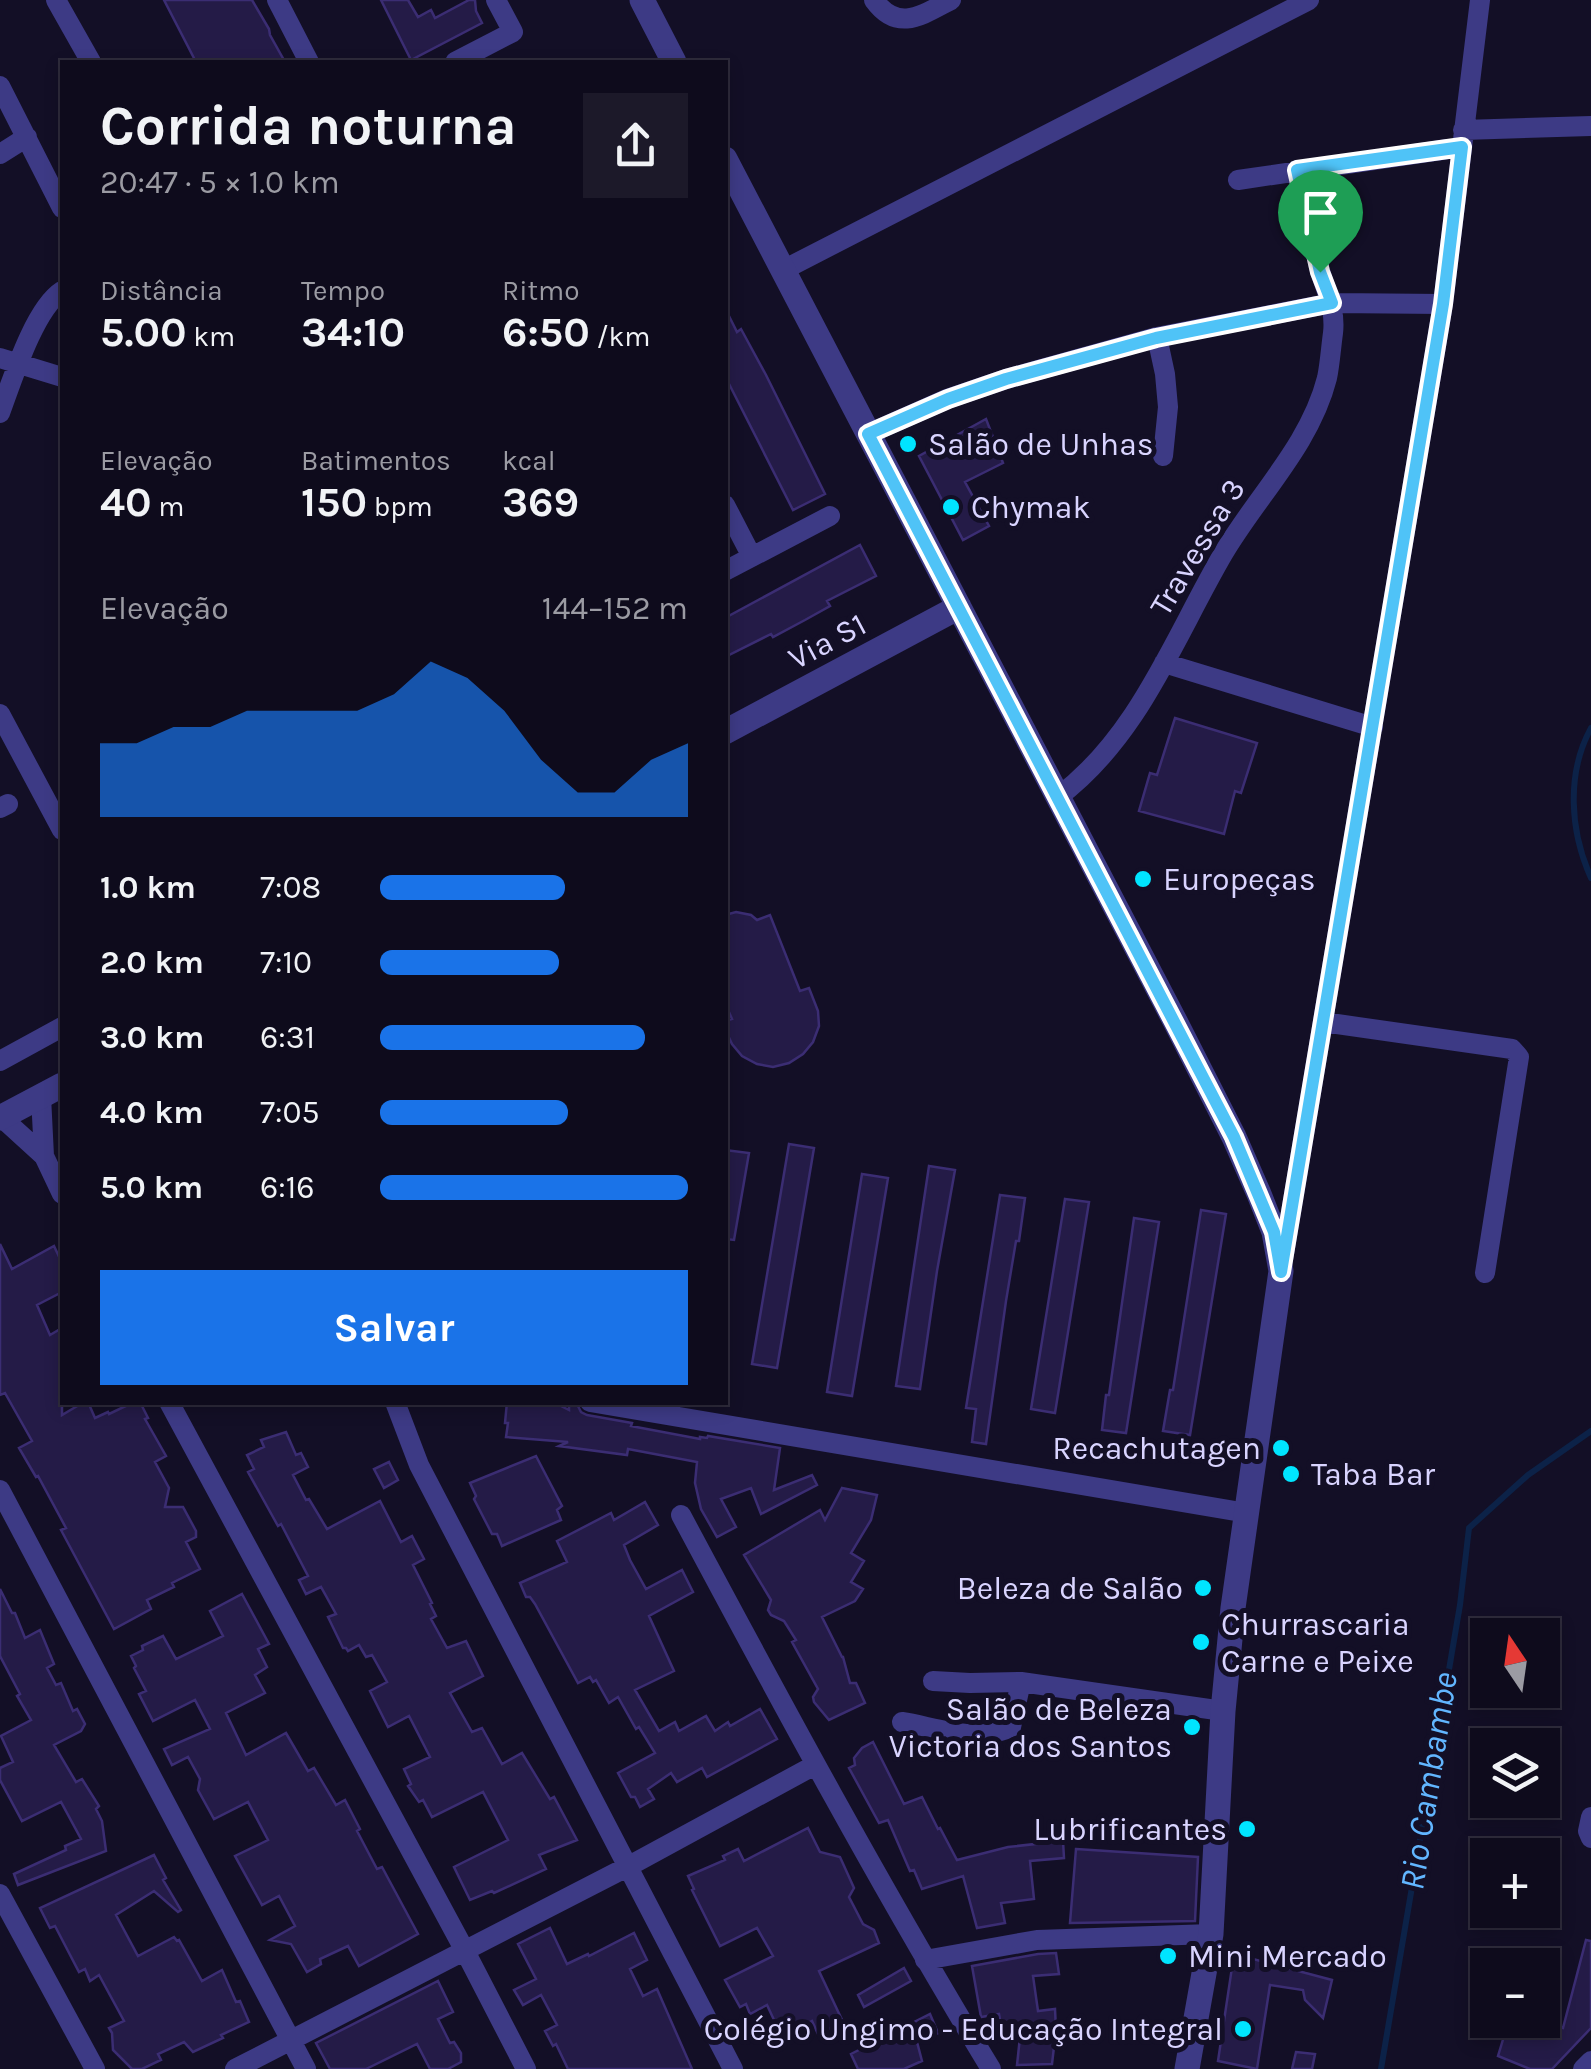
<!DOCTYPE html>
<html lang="pt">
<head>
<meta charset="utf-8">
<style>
	:root { --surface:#0e0b1c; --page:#1c1929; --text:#f1f3f6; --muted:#9b9ba3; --line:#2e2b3b; --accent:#1a73e8 }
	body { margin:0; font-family:Karla,sans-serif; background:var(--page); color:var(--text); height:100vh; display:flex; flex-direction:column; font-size:38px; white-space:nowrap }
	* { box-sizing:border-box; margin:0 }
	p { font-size:32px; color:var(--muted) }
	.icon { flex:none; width:55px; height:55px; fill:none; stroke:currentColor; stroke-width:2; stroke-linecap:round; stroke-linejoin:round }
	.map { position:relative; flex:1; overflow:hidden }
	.panel { position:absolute; left:60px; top:60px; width:668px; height:1345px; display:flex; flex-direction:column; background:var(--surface); border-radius:0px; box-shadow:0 5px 15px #0003,0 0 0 2px var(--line) }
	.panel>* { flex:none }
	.needle { width:65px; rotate:347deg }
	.tools { position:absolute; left:1470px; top:1618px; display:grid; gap:20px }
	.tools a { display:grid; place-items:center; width:90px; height:90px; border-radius:0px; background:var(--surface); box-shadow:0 5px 15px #0003,0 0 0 2px var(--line); font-size:50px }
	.pin { position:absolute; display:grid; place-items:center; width:85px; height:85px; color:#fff; margin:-102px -42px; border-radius:50% 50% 50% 0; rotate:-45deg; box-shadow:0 0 10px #0007 }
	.pin .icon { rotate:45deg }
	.round { display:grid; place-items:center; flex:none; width:105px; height:105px; border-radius:0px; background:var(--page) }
	.summary { display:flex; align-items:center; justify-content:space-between; height:170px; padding:0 40px }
	h1 { font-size:55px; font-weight:700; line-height:75px }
	.metrics { display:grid; grid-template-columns:repeat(3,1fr); gap:15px; height:170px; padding:10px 40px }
	.metrics div { display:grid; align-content:center }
	.metrics b { font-size:42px; font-weight:700 }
	.metrics small { font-size:28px; font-weight:400 }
	.metrics p { font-size:28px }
	.chart { height:280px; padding:20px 40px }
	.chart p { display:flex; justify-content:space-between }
	.chart svg { width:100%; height:180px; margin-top:10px; fill:var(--accent); opacity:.7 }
	.action { display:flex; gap:20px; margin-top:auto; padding:20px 40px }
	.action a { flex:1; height:115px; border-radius:0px; background:var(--accent); color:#fff; font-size:40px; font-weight:700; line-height:115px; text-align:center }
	ul { padding:0 40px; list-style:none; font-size:32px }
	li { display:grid; grid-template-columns:160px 120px 1fr; align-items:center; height:75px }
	li i { height:25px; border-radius:12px; background:var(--accent) }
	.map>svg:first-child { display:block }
</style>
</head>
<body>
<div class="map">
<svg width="1591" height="2069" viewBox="0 0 1591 2069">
	<rect width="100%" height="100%" fill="#130f26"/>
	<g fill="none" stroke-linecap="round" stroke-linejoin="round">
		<path stroke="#0c2248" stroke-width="6" d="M1591 728C1566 774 1570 831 1591 878
			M1381 2069 1460 1605 1469 1528 1528 1475 1591 1431"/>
	</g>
	<path fill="#241b47" stroke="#3b2d73" stroke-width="2.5" d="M164 0H252L269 29 270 35 285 62H196Z
		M381 0H408L418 17 431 10 435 18 469 0H475L476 11 482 23 411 60Z
		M725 308 737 332 741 329 766 375 825 494 793 510 725 376Z
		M986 419 1003 463 965 482 989 526 963 540 919 456Z
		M860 545 876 576 827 601 830 606 805 620 773 637 771 634 725 657V618Z
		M1175 718 1257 743 1241 793 1235 791 1224 834 1139 811 1150 773 1157 775Z
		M736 912 751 915 757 920 770 915 800 991 809 988 818 1011 819 1026 813 1042 803 1054 789 1063 773 1067 757 1064 742 1056 732 1044 725 1029V1021L732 1019 725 1003V915Z
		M789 1144 814 1148 777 1368 752 1364Z
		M725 1150 749 1153 734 1240 725 1239Z
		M929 1166 955 1170 937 1271 920 1389 896 1386Z
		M862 1174 888 1178 852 1396 827 1392Z
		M1000 1195 1025 1198 1019 1241H1016L1006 1301 986 1444 972 1442 976 1409 966 1408Z
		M1065 1199 1089 1202 1055 1413 1031 1409Z
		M1201 1210 1226 1214 1190 1435 1163 1431 1170 1390H1173Z
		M1134 1218 1159 1222 1126 1433 1102 1430 1106 1395H1109Z
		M0 1244 12 1269 54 1246 62 1263V1292L37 1305 50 1335 62 1328V1415L84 1402H88L95 1418 108 1412 109 1414 134 1402H140L148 1418 145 1419 166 1456 155 1462 169 1488 165 1507H183L196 1531V1537L186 1542 200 1569 172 1583 174 1587 147 1600 151 1609 114 1629 61 1530 66 1528 38 1476 36 1477 19 1448 32 1441 5 1393 0 1395Z
		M507 1402H553L569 1410V1403L577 1404 581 1412 587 1415 632 1423 631 1426 700 1439V1437L707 1438 708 1436 780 1448 774 1490 812 1475 817 1485 761 1514 751 1488 721 1499 736 1527 717 1537 701 1509 695 1483 697 1462 628 1449 627 1455 559 1446 568 1442 506 1437 508 1423H505Z
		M286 1432 296 1455 301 1453 308 1467 293 1475 306 1500 309 1499 327 1529 380 1501 401 1542 412 1536 424 1559 413 1565 432 1603 430 1604 436 1616 431 1619 447 1648 466 1641 483 1676 450 1693 472 1732 482 1728 502 1764 522 1753 550 1799 554 1797 577 1840 539 1855 546 1869 494 1893 492 1891 470 1900 454 1867 508 1840 483 1792 432 1817 423 1800 419 1802 408 1786 411 1784 404 1769 430 1757 409 1716 388 1727 370 1691 387 1682 372 1655 366 1657 359 1645 348 1651 346 1648H343L328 1617 336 1614 321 1587 306 1594 299 1580 308 1576 281 1524 278 1526 248 1472 254 1469 247 1455 264 1447 261 1440Z
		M536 1456 562 1506 557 1510 561 1520 502 1546 497 1534H492L474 1499 476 1496 470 1483Z
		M389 1462 398 1480 384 1488 374 1469Z
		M842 1488 877 1495 871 1520 851 1553 864 1561 851 1582 863 1589 855 1601 822 1617 842 1657H843L850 1683H856L865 1703 829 1720 814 1702 813 1697 818 1689 792 1642 796 1640 784 1621 771 1615 768 1610 771 1600 744 1555 820 1510 825 1520Z
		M645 1502 658 1525 624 1545 630 1560 646 1589 682 1570 693 1592 649 1616 674 1671 635 1690 659 1731 675 1722 679 1731 706 1716 715 1731 728 1722 730 1726 760 1709 777 1739 707 1777 702 1768 677 1782 671 1773 648 1789 654 1799 640 1807 635 1797H631L618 1773 655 1753 639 1727 636 1729 618 1697 609 1703 596 1680 593 1682 590 1677 578 1683 535 1604 530 1597H526L520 1583 567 1562 557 1541 611 1513 614 1520Z
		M0 1589 12 1613H15L25 1638 40 1630 54 1664 47 1668 56 1685 61 1683 73 1711 77 1709 85 1724 81 1731 54 1745 76 1782 82 1779 99 1806 96 1809 102 1821 106 1851 18 1885 14 1874 66 1850 65 1846 81 1839 61 1802 22 1821 0 1780V1768L13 1762 1 1736 31 1720 17 1696 20 1694 0 1656Z
		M242 1594 269 1644 258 1649 267 1667 255 1675 265 1693 226 1713 246 1755 286 1733 308 1771 314 1768 336 1805 345 1800 360 1829 357 1831 377 1869 382 1867 418 1934 359 1966 348 1946 320 1959 321 1964 307 1972 291 1944 270 1940 295 1926 279 1896 262 1905 235 1856 268 1840 248 1802 214 1819 198 1790 200 1779 188 1757 172 1765 164 1749 210 1729 195 1700 153 1721 139 1694 146 1691 134 1668 136 1666 131 1656 143 1650 142 1646 163 1636 176 1659 223 1636 210 1611Z
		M873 1742 904 1804 922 1797 938 1829 940 1828 957 1860 1008 1847 1063 1841 1064 1858 1030 1861 1034 1899 1001 1903 1005 1923 977 1928 963 1876 922 1889 914 1870 910 1871 888 1820 879 1823 849 1768 855 1765 854 1758 862 1748Z
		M808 1828 820 1852 840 1857 854 1888 849 1897 863 1924 874 1930 879 1943 819 1971 843 2022 818 2034 812 2021 782 2037 767 2005 750 2014 746 2004 740 2007 725 1980 773 1956 757 1928 720 1946 692 1890 694 1889 688 1876 725 1860 723 1856 738 1849 744 1861Z
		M1076 1849 1198 1857 1195 1921 1070 1923Z
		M154 1855 166 1878 163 1880 181 1910 178 1912 154 1891 116 1915 138 1956 174 1937 177 1941 179 1940 202 1981 222 1970 236 2002 240 2001 249 2022 221 2035 223 2038 193 2052 184 2042 158 2054 161 2060 142 2069H132L113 2050 112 2033 109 2028 124 2021 99 1975 90 1981 85 1969 79 1972 55 1926 50 1928 40 1908Z
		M550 1928 567 1964 588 1954 589 1956 634 1933 647 1960 630 1969 643 1996 657 1989 692 2069H568L556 2044 553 2046 545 2031 557 2025 541 1995 523 2005 514 1990 536 1979 518 1944Z
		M1586 1940 1591 1941V2028L1552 2069H1530L1498 2056 1509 2020H1533L1563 2028Z
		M1056 1953 1059 1974 1033 1976 1038 2011 1055 2009 1056 2030 1052 2064 1017 2065 1020 2037 1003 2038 999 2014 981 2017 972 1966 1038 1954Z
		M1234 1954 1332 1980 1323 2018 1305 2000 1303 1990 1270 1985 1257 2069 1218 2061Z
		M904 1968 911 1981 864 2007 858 1995Z
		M438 1981 453 2012 438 2019 450 2043 454 2042 461 2053V2062L448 2069H430L417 2044 366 2069H330L316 2043Z
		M930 2014 938 2033 917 2042 922 2061 904 2069H858L851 2054Z
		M1296 2052 1315 2054 1312 2069H1292Z"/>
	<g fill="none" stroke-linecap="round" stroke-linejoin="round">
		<path stroke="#3d3a85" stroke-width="20" d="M56 0 91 62
			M277 0 309 62
			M874 0C898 33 922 15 951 0
			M455 62 513 32 496 0
			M0 86 62 208
			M1463 130 1591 126
			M0 154 27 137
			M1238 180 1462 147
			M783 270 1309 0
			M1157 337 1165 374 1168 407 1163 456
			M0 358 62 377
			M0 413C12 381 34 309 62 291
			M868 434 947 399 1006 379 1157 337 1332 303 1443 304
			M725 505 752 557
			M725 571 830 516
			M1164 663 1373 727
			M0 714 62 830
			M1058 797C1139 736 1174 638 1223 554 1257 496 1310 445 1327 378 1330 364 1331 347 1333 333 1336 308 1325 290 1319 267 1311 235 1304 202 1297 170
			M0 808 8 804
			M1323 1022 1512 1049 1519 1057 1485 1273
			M0 1061 62 1027
			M41 1096 44 1156
			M1 1117 44 1156 62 1194
			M1283 1260 1443 304 1480 0
			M169 1402 465 1951 526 2069
			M395 1402 419 1465 733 2069
			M590 1402 1247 1513
			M0 1490 306 2069
			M681 1515C781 1702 881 1888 991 2069
			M933 1681 970 1683 1021 1682 1223 1711
			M902 1722C935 1727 979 1744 1011 1727L1021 1682
			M1591 1817 1588 1831 1591 1838
			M0 1894 95 2069
			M925 1960 1037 1940 1211 1934
			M235 2069 629 1866 815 1765
			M1583 2069 1591 2061"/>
		<path stroke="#3d3a85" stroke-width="25" d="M642 0 674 62
			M725 159 1176 1023 1234 1137 1259 1194 1274 1232 1281 1271 1233 1608 1223 1711 1211 1934 1187 2069
			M725 732 959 607
			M0 1118 62 1085"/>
	</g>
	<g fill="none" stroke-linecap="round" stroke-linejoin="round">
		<defs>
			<path id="route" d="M1462 147 1443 304 1281 1272 1274 1232 1234 1137 868 434 948 399 1006 379 1156 338 1332 303 1320 272 1297 170Z"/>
		</defs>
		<use href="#route" stroke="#fff" stroke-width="20"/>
		<use href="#route" stroke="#4fc3f7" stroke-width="12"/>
	</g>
	<g fill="#00e5ff" stroke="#130f26" stroke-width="4">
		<circle cx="908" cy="444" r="10"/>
		<circle cx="951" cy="507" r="10"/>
		<circle cx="1143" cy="879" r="10"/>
		<circle cx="1281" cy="1448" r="10"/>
		<circle cx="1291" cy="1474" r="10"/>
		<circle cx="1203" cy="1588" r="10"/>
		<circle cx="1201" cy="1642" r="10"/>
		<circle cx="1192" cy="1727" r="10"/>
		<circle cx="1247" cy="1829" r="10"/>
		<circle cx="1168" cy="1956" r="10"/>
		<circle cx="1243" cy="2029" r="10"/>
	</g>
	<g text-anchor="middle" stroke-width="10" stroke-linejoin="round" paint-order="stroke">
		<g font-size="32" fill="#d9d4ff" stroke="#130f26" text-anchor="start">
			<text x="928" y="455">Salão de Unhas</text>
			<text x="971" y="518">Chymak</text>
			<text x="1163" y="890">Europeças</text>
			<text x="1261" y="1459" text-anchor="end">Recachutagen</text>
			<text x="1311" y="1485">Taba Bar</text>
			<text x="1183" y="1599" text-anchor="end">Beleza de Salão</text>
			<text x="1221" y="1635">Churrascaria<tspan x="1221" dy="37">Carne e Peixe</tspan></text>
			<text x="1172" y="1720" text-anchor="end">Salão de Beleza<tspan x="1172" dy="37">Victoria dos Santos</tspan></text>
			<text x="1227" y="1840" text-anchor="end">Lubrificantes</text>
			<text x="1188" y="1967">Mini Mercado</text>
			<text x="1223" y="2040" text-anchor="end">Colégio Ungimo - Educação Integral</text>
		</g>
		<g font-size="32" fill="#d9d4ff" stroke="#130f26">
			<text transform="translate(1197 547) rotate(-59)" y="11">Travessa 3</text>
			<text transform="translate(827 641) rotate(-28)" y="11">Via S1</text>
		</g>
		<g font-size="35" font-style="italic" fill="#62b6ff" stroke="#130f26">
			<text transform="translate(1428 1781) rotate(-81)" y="12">Rio Cambambe</text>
		</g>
	</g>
</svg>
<div class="tools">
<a><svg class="needle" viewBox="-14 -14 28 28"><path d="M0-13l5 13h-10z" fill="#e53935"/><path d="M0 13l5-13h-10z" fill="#9b9ba3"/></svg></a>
<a><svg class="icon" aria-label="layers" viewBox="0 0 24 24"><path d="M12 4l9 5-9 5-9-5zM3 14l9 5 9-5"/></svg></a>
<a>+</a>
<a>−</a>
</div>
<div class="pin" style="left:1320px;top:272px;background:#1e9e55"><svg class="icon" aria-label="arrive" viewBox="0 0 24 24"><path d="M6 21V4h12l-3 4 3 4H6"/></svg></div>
<section class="panel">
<div class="summary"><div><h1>Corrida noturna</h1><p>20:47 · 5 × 1.0 km</p></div><a class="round"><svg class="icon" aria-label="share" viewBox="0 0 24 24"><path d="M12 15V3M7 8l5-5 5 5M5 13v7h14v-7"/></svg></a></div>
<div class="metrics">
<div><p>Distância</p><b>5.00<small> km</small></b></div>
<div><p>Tempo</p><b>34:10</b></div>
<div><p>Ritmo</p><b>6:50<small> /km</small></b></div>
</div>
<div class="metrics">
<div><p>Elevação</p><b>40<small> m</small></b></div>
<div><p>Batimentos</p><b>150<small> bpm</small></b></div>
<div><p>kcal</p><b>369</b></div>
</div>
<div class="chart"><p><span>Elevação</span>144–152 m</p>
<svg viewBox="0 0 160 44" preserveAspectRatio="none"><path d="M0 44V26L10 26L20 22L30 22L40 18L50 18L60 18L70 18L80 14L90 6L100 10L110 18L120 30L130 38L140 38L150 30L160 26V44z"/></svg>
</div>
<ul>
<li><b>1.0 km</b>7:08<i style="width:60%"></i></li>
<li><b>2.0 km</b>7:10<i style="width:58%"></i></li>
<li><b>3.0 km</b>6:31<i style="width:86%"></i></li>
<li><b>4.0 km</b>7:05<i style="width:61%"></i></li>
<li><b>5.0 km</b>6:16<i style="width:100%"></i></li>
</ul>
<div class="action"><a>Salvar</a></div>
</section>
</div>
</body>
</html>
